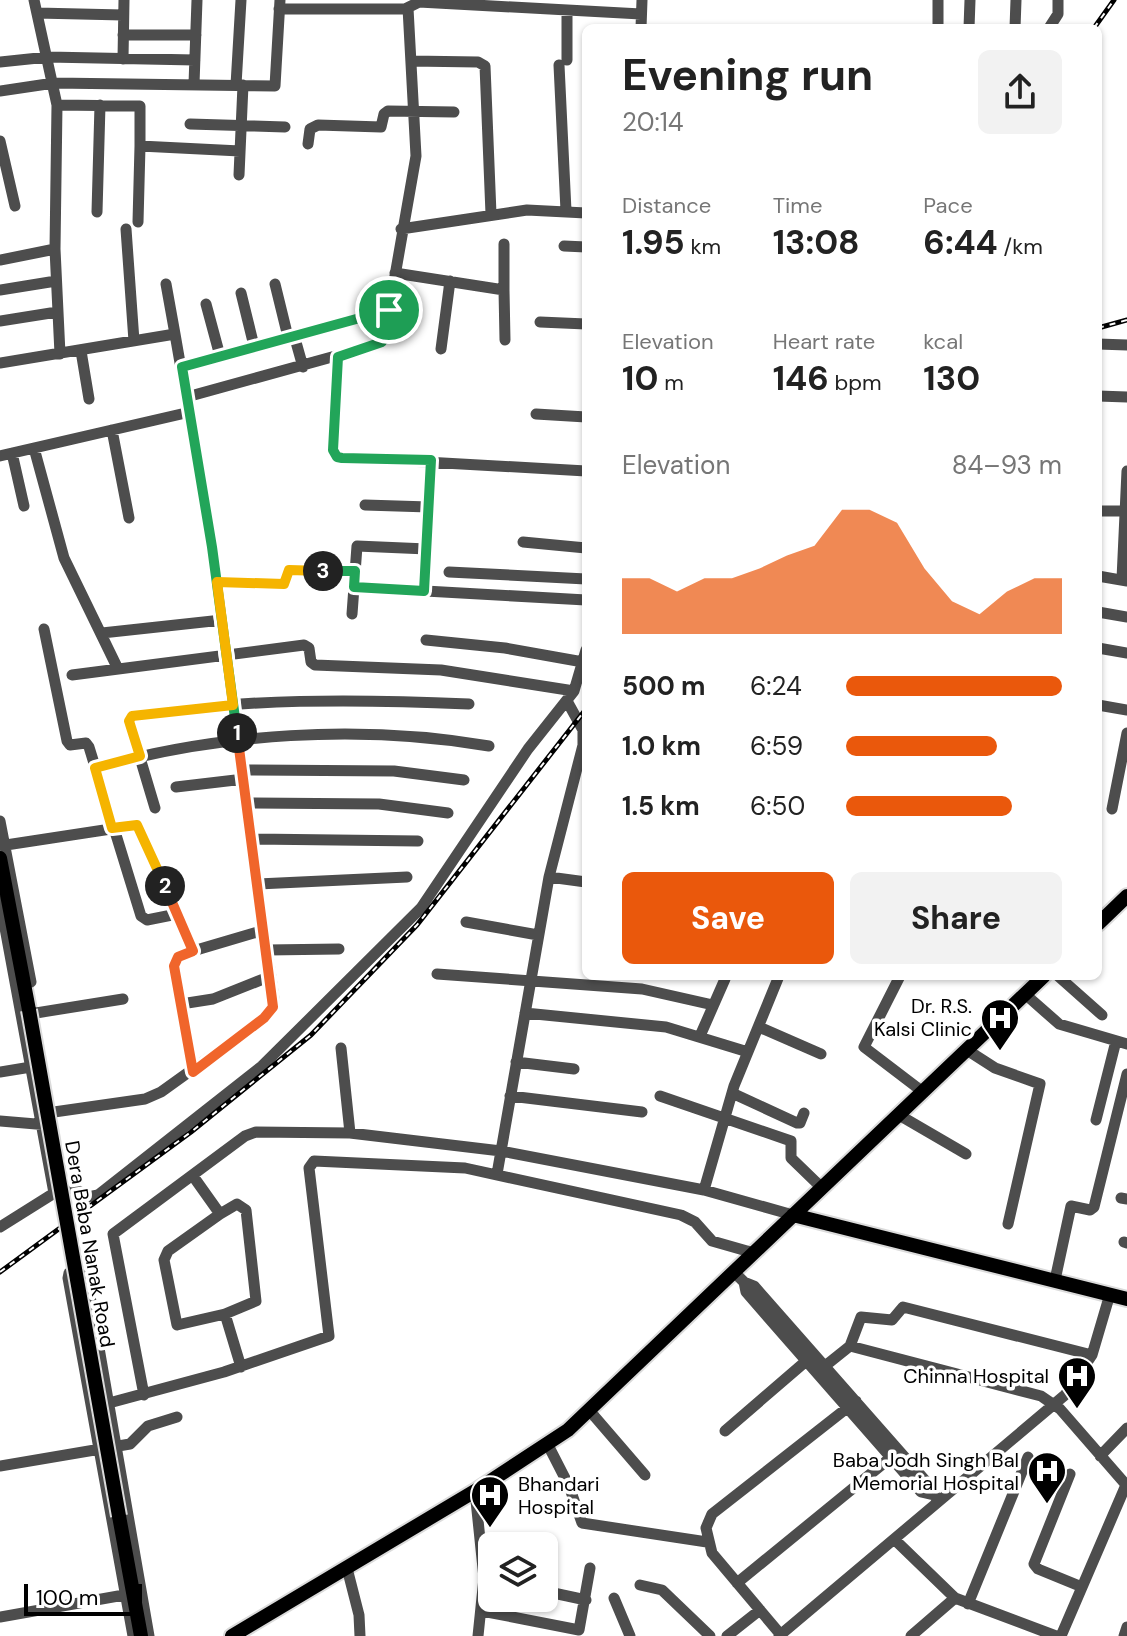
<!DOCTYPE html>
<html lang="en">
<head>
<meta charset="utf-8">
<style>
	:root { --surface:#fff; --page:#f2f2f2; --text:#222; --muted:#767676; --accent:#ea580c }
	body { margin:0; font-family:"DM Sans",sans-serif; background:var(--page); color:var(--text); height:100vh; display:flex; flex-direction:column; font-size:30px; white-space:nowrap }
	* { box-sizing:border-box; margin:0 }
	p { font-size:26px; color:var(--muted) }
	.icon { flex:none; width:44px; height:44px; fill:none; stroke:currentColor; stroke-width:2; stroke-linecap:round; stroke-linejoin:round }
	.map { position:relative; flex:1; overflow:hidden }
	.side { position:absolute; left:582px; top:24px; width:520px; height:956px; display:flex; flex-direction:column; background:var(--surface); border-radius:12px; box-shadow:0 2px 6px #0004 }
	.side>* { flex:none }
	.tools { position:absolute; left:478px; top:1532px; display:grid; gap:16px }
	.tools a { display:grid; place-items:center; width:80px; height:80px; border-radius:12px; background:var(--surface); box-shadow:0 2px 6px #0004; font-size:40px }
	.scale { position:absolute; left:24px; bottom:20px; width:118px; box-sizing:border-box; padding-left:8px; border:4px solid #000; border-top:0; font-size:22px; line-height:28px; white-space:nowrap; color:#000; -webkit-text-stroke:6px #fff; paint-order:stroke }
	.pin { position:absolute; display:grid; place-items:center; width:68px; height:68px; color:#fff; margin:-34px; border:4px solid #fff; border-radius:50%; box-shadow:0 2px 8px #0007 }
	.km { position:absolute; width:40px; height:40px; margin:-20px; border-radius:50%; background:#222; color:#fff; font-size:22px; line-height:40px; text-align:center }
	.round { display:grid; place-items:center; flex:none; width:84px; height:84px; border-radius:12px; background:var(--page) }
	.headline { display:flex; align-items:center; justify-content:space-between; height:136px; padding:0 40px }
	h1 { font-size:44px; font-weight:700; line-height:60px }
	.figures { display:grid; grid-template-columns:repeat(3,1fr); gap:12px; height:136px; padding:8px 40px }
	.figures div { display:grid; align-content:center }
	.figures b { font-size:34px; font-weight:700 }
	.figures small { font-size:22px; font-weight:400 }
	.figures p { font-size:22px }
	.chart { height:224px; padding:16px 40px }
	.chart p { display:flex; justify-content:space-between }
	.chart svg { width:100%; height:144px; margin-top:8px; fill:var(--accent); opacity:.7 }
	.primary-button { display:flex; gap:16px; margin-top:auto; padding:16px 40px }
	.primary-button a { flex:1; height:92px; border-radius:12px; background:var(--accent); color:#fff; font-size:32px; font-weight:700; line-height:92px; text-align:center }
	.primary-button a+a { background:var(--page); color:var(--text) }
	ul { padding:0 40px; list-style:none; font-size:26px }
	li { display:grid; grid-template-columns:128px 96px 1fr; align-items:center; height:60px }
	li i { height:20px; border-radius:10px; background:var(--accent) }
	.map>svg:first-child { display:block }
</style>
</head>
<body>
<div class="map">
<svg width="1127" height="1636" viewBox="0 0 1127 1636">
	<rect width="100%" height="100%" fill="#fff"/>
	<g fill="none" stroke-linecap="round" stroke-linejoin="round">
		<defs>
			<path id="major" d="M0 858 29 1010
				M1098 924 1127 896
				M793 1215 1127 1299
				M119 1516 141 1636
				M232 1636 475 1491 568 1430 1044 976"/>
		</defs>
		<use href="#major" stroke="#dbdbdb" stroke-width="18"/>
		<path stroke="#4d4d4d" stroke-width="11" d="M34 0 57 105 55 249 60 354
			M279 9H405L419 2 641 14
			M37 13 123 15
			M641 28 642 0
			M938 28V0
			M969 28 970 0
			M1015 28 1016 0
			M1049 28 1058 14V0
			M123 35H196
			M123 59 124 0
			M567 60V11
			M411 61 478 62 485 66 491 214
			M0 62 48 57 195 60
			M559 65 566 211
			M194 84 197 0
			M236 85 241 0
			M0 91 54 83 275 86 280 0
			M57 105 140 106V146L240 151
			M190 124 285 127
			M0 141 15 206
			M308 144 310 129 318 125 381 127 384 114 388 111 454 112
			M239 175 243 85
			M97 212 100 105
			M138 222 140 146
			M126 229 134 341
			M401 229 527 210 586 213
			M504 244V290
			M564 246 586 247
			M0 260 55 249
			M395 273 504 290 505 340
			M166 284 175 334
			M275 284 288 337
			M0 290 56 281
			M241 293 254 346
			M206 304 220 356
			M0 321 57 312
			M540 322 586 324
			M294 335 303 367
			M1098 344 1127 345
			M441 349 450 281
			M81 351 89 399
			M338 357 333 450 337 457 586 471
			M0 363 175 334 212 547 274 999 273 1007 264 1018 161 1092 145 1099 54 1112
			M182 367 389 310 416 156 408 8
			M194 395 379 344 385 339 389 310
			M1098 396 1127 397
			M536 414 586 417
			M112 430 129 518
			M34 448 64 558 118 669
			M12 453 24 506
			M0 456 190 412
			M365 505 429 507
			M1098 511H1125
			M523 542 586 548
			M449 572 586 579
			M1098 576 1127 581
			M1122 579 1127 471
			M217 582 284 584 290 570 355 571
			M354 587 586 600
			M424 591 431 460
			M1098 612 1127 617
			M352 614 357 546 427 549
			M44 629 67 741 70 745 86 743 89 747 141 916 147 920 177 914
			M102 633 222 620
			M426 640 505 648 583 662
			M1098 648 1127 653
			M72 675 304 645 309 648 311 662 315 665 441 670 574 691
			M1098 705 1127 710
			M95 768C220 733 360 724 489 746
			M241 770 394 771 464 780
			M176 787 244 779
			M248 803 379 804 448 813
			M155 808 129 721 132 716C241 698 358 699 469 704
			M1112 809 1127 733
			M0 821 31 982
			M253 839 418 841
			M6 845 137 825 193 951
			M549 877 586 882
			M258 884 407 877
			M0 901 54 1193
			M466 922 538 935
			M267 950 339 949
			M437 974 642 989 713 1005
			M900 976 864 1047 923 1092
			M1058 976 1102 1015
			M1025 994 1059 1024 1127 1044
			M181 1004 213 999 271 976
			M36 1013 123 999
			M525 1013 666 1027 748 1052
			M759 1027 821 1054
			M700 1036 725 979
			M341 1048 350 1133
			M967 1050 995 1068 1040 1084 1008 1224
			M516 1062 574 1069
			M0 1072 31 1067
			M193 1072 174 962 193 951 264 930
			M732 1093 797 1123H800L804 1113
			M510 1096 642 1112
			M660 1096 791 1141V1158L822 1188
			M899 1115 966 1154
			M1096 1120 1116 1041
			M0 1121 48 1125
			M497 1174 549 877 583 745V730L567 701
			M193 1176 220 1214 237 1204 246 1210 256 1301 225 1314 241 1367
			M704 1190 734 1086 779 976
			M1121 1198 1127 1199
			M220 1214 168 1251 164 1260 177 1325 225 1314
			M0 1227 59 1190 74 1188 88 1197 98 1195 262 1066 421 908 528 749 574 691 586 650
			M1124 1242 1127 1243
			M734 1272 744 1282 746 1292 921 1492 934 1495
			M1055 1280 1071 1206 1090 1210 1094 1207 1127 1074
			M744 1282 754 1286 930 1486 936 1498
			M850 1346 861 1317 892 1320 903 1307 1092 1355
			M825 1366 850 1346 1041 1396 1060 1409 1127 1486
			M144 1395 113 1234 245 1136 256 1132 350 1133 501 1151 704 1190 793 1215
			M109 1403 224 1372 329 1336 309 1168 314 1161 465 1168 681 1215 695 1222 712 1241 754 1253
			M589 1410 645 1475
			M725 1431 812 1356
			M548 1445 569 1486 582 1523 707 1542
			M1100 1456 1127 1428
			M0 1466 130 1444 148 1426 177 1417
			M1070 1474 1034 1564 1038 1569 1082 1587
			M475 1491 484 1578 478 1636
			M894 1539 955 1598 1056 1636
			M348 1572 359 1615 360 1636
			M737 1583 895 1454
			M640 1585 662 1590 710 1636
			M544 1591 586 1600
			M614 1598 630 1636
			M968 1604 1028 1457
			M482 1611 579 1630 590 1568
			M0 1617 124 1595
			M781 1635 712 1553 706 1528 712 1514 856 1401
			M133 1636 68 1278 69 1273 80 1269 86 1273 149 1636
			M727 1636 760 1610
			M779 1636 1065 1395 1092 1355 1110 1294
			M911 1636 955 1598
			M1061 1636 1126 1485
			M1124 1636 1127 1627"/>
		<use href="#major" stroke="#000" stroke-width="14"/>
		<defs>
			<path id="rail" d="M1094 28 1114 0
				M1098 328 1127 320
				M0 1272 191 1132 311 1035 417 925 586 709"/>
		</defs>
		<use href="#rail" stroke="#000" stroke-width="5"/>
		<use href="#rail" stroke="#fff" stroke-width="2" stroke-dasharray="6" stroke-linecap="butt"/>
		<defs>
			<path id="major-bridge" d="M29 1010 119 1516"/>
		</defs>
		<use href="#major-bridge" stroke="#dbdbdb" stroke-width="18" stroke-linecap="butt"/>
		<use href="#major-bridge" stroke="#000" stroke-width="14"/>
	</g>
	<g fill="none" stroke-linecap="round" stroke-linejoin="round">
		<defs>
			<path id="split-1" d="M237 733 212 547 182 367 389 310"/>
			<path id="split-2" d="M165 886 193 951 178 957 174 966 193 1072 264 1018 273 1007 237 733"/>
			<path id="split-3" d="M165 886 137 825 112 828 95 768 140 756 129 721 132 716 233 705 217 582 284 584 289 570 323 571"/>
			<path id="split-4" d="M323 571H355L354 587 424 591 431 460 342 458 337 457 333 450 338 357 382 342 389 310"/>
		</defs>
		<use href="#split-1" stroke="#fff" stroke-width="16"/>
		<use href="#split-2" stroke="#fff" stroke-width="16"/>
		<use href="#split-3" stroke="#fff" stroke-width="16"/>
		<use href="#split-4" stroke="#fff" stroke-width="16"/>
		<use href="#split-1" stroke="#22a559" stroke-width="10"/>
		<use href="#split-2" stroke="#f0652b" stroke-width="10"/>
		<use href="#split-3" stroke="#f5b400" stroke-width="10"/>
		<use href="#split-4" stroke="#22a559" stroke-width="10"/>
	</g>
	<defs>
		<symbol id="hospital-pin" viewBox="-11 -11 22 30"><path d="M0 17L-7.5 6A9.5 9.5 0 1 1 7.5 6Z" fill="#000" stroke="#fff"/><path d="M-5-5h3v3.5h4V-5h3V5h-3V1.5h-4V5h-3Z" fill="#fff"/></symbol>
	</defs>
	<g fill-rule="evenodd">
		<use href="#hospital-pin" x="978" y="996" width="44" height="60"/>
		<use href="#hospital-pin" x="1055" y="1354" width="44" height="60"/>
		<use href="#hospital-pin" x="1025" y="1449" width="44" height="60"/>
		<use href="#hospital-pin" x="468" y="1473" width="44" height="60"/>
	</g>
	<g text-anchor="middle" stroke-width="7" stroke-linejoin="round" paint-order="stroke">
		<g font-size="20" fill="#000" stroke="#fff" text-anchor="end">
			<text x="972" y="1013">Dr. R.S.<tspan x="972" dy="23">Kalsi Clinic</tspan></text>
			<text x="1049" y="1383">Chinna Hospital</text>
			<text x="1019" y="1467">Baba Jodh Singh Bal<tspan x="1019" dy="23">Memorial Hospital</tspan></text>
			<text x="518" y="1491" text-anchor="start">Bhandari<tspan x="518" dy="23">Hospital</tspan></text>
		</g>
		<g font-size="20" fill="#000" stroke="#fff">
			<text transform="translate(90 1244) rotate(80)" y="7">Dera Baba Nanak Road</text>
		</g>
	</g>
</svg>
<div class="tools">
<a><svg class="icon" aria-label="layers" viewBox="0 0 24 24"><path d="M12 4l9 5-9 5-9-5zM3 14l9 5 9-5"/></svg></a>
</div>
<div class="scale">100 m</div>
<div class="pin" style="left:389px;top:310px;background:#1e9e55"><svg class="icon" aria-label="arrive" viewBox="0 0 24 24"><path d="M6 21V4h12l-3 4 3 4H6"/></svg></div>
<b class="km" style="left:237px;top:733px">1</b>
<b class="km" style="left:165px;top:886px">2</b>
<b class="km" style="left:323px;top:571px">3</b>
<section class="side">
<div class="headline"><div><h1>Evening run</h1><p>20:14</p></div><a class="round"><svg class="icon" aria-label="share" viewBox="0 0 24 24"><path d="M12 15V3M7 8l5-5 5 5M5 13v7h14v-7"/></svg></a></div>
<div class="figures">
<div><p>Distance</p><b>1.95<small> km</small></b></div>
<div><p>Time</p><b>13:08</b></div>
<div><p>Pace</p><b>6:44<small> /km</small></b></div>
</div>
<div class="figures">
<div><p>Elevation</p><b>10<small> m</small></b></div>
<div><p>Heart rate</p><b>146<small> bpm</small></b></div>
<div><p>kcal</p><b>130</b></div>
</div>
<div class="chart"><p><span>Elevation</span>84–93 m</p>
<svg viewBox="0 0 160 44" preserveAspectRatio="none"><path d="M0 44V27L10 27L20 31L30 27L40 27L50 24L60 20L70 17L80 6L90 6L100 10L110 24L120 34L130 38L140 31L150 27L160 27V44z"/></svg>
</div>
<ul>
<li><b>500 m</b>6:24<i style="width:100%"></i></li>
<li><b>1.0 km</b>6:59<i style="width:70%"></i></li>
<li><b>1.5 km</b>6:50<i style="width:77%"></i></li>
</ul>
<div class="primary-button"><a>Save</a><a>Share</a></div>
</section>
</div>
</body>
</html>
